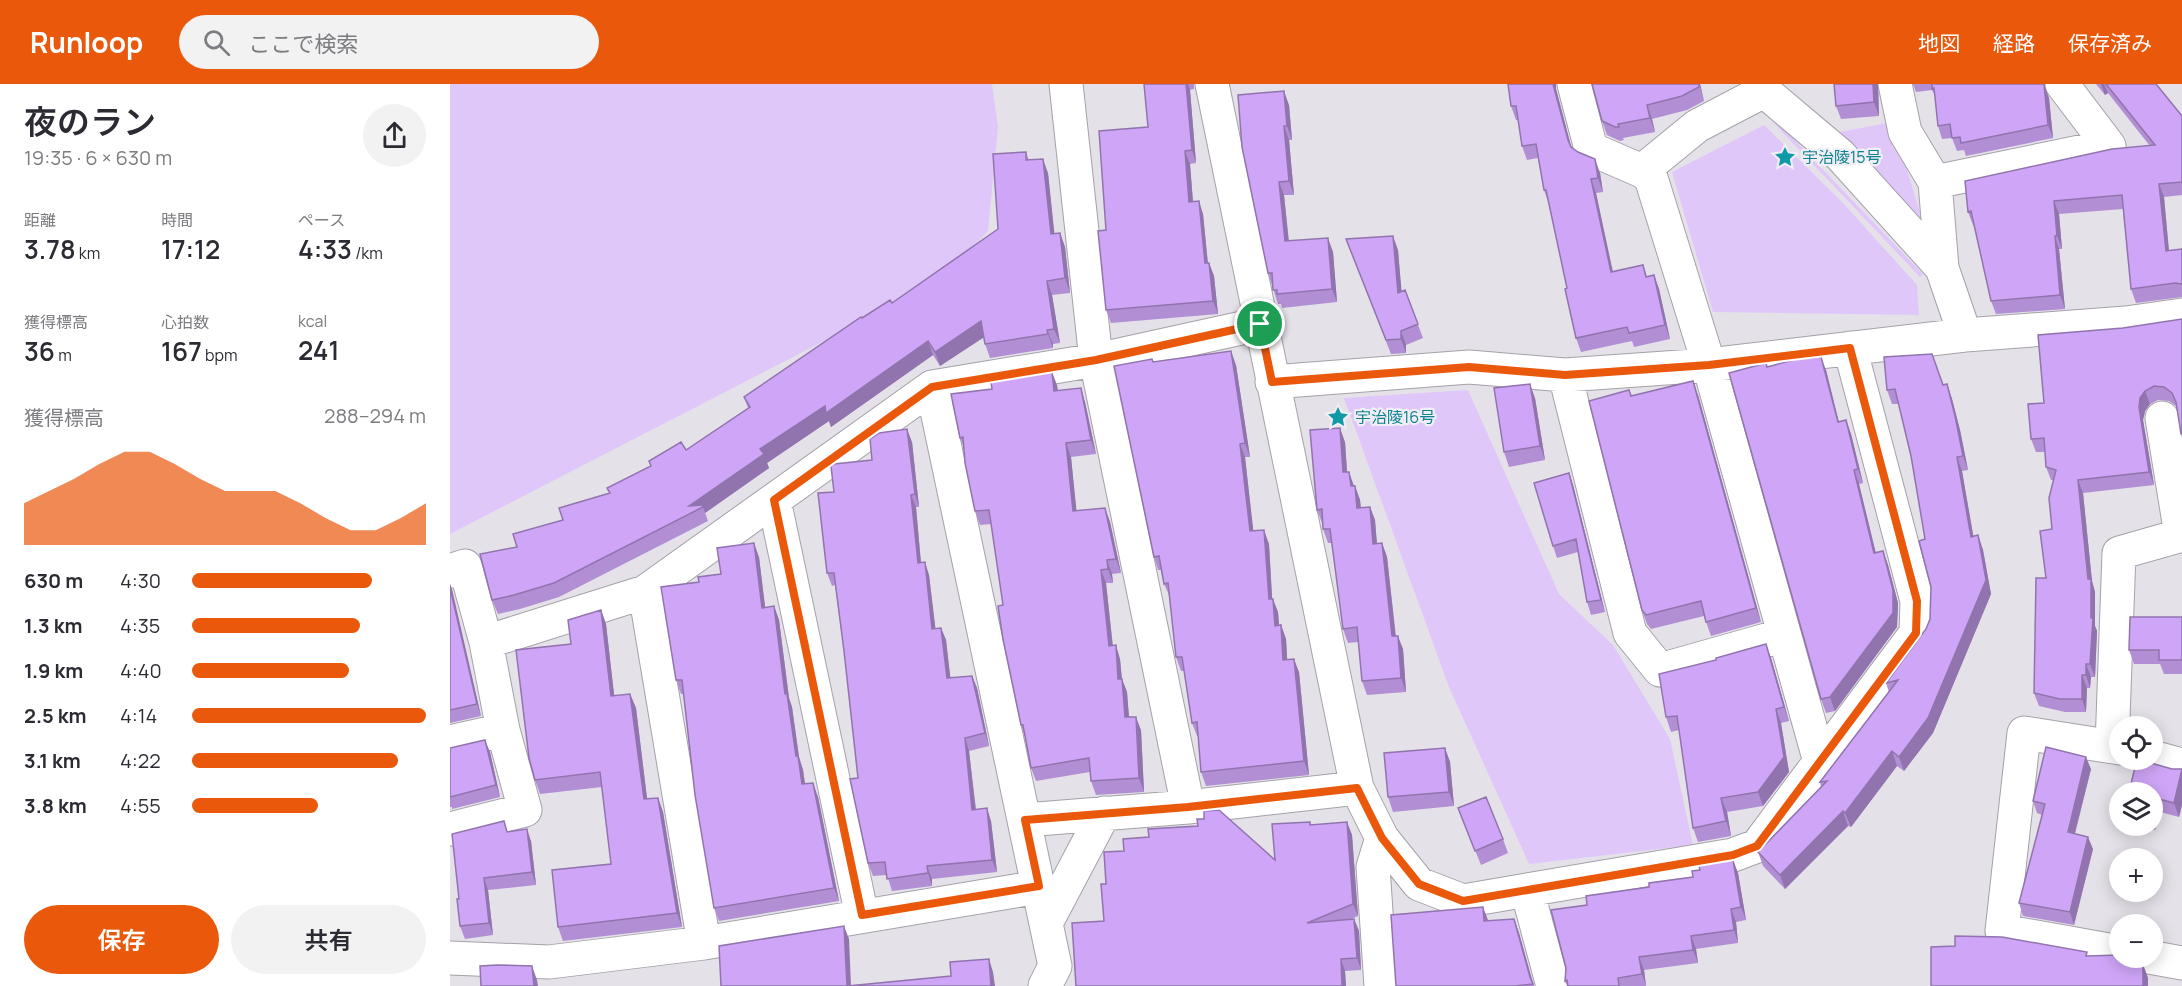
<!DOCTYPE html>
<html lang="ja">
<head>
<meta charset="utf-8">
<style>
	:root { --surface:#fff; --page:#f2f2f3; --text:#2b2b33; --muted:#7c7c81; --accent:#ea580c }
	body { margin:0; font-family:Manrope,"Noto Sans JP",sans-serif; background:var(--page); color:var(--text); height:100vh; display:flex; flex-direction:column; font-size:22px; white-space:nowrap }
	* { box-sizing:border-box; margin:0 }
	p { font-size:20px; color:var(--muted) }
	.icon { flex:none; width:33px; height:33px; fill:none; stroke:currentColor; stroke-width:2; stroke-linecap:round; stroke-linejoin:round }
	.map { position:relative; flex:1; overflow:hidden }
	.panel { display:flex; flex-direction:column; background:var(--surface); width:450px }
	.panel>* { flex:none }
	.tools { position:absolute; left:1659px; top:632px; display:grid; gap:12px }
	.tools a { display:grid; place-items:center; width:54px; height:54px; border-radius:50%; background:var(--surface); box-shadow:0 3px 15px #0003; font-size:30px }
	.pin { position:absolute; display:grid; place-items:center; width:51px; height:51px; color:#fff; margin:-26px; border:3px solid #fff; border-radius:50%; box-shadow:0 2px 6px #0007 }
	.round { display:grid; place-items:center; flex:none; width:63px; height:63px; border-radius:32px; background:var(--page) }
	.summary { display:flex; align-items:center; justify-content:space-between; height:102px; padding:0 24px }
	h1 { font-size:33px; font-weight:600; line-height:45px }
	.figures { display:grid; grid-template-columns:repeat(3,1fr); gap:9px; height:102px; padding:6px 24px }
	.figures div { display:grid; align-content:center }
	.figures b { font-size:26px; font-weight:600 }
	.figures small { font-size:16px; font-weight:400 }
	.figures p { font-size:16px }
	.chart { height:168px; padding:12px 24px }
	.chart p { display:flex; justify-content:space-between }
	.chart svg { width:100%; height:108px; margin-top:6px; fill:var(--accent); opacity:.7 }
	.primary-button { display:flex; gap:12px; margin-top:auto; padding:12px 24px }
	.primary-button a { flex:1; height:69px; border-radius:36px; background:var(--accent); color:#fff; font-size:24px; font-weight:600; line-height:69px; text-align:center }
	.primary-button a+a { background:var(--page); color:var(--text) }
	ul { padding:0 24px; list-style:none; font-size:20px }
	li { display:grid; grid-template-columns:96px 72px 1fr; align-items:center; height:45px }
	li i { height:15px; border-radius:8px; background:var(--accent) }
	header { display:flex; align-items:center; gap:36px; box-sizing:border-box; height:84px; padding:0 30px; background:var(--accent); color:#fff }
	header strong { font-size:28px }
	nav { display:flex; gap:33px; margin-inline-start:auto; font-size:21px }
	.search { width:420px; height:54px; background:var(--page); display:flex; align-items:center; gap:15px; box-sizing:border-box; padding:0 21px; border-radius:33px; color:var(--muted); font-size:22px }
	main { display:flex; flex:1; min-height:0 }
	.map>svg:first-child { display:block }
</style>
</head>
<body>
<header>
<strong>Runloop</strong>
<div class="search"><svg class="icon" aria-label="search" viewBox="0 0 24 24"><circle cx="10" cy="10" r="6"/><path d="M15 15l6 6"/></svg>ここで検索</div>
<nav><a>地図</a><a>経路</a><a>保存済み</a></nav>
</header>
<main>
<section class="panel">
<div class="summary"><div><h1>夜のラン</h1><p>19:35 · 6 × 630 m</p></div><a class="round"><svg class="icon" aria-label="share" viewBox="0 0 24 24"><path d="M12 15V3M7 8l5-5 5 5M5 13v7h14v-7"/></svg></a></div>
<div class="figures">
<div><p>距離</p><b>3.78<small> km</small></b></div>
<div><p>時間</p><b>17:12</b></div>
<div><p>ペース</p><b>4:33<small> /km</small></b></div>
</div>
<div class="figures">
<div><p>獲得標高</p><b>36<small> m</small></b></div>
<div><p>心拍数</p><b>167<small> bpm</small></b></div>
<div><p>kcal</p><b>241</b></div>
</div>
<div class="chart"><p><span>獲得標高</span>288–294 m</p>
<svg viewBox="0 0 160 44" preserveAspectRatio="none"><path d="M0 44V27L10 22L20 17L30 11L40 6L50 6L60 11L70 17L80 22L90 22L100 22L110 27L120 33L130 38L140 38L150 33L160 27V44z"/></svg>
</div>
<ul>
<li><b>630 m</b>4:30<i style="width:77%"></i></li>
<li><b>1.3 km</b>4:35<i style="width:72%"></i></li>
<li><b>1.9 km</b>4:40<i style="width:67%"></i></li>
<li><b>2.5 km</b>4:14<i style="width:100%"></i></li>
<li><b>3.1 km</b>4:22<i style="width:88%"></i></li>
<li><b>3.8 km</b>4:55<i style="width:54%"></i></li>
</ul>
<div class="primary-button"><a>保存</a><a>共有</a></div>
</section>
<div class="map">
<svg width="1732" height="902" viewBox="0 0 1732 902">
	<rect width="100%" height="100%" fill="#e5e1e9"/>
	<path fill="#e0c7fa" d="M0 0H542L548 43 538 147 492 196 0 450Z
		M1323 38 1333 44 1473 190 1470 193Z
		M1442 38 1479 157 1385 49Z
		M1314 41 1395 121 1467 201 1469 231 1263 228 1222 88Z
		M1018 306 1109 510 1163 561 1220 655 1243 761 1079 780 999 603 894 314Z"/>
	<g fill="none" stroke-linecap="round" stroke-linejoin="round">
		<defs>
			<path id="minor" d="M616 0 646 276 738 723
				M762 0 907 704 932 754 969 800 1013 817 1283 771 1307 762 1466 549 1467 517 1400 264
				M1124 0 1141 65 1192 87 1201 94 1259 281 1370 678
				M1311 0 1314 7 1390 71 1492 184
				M1445 0 1455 48 1485 98 1492 184 1515 251
				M1192 87 1247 42 1314 7
				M1485 98 1659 62 1612 0
				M1115 291 1180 549 1210 586 1334 551
				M822 298 1019 283 1115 291 1259 281 1515 251 1676 239 1732 231
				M482 303 605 882 595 902
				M1712 334 1731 451
				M324 416 412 832
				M0 487 15 482 36 558 53 646 75 726 0 745
				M195 508 254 859
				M36 558 195 508 482 303 646 276 810 240
				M0 658 53 646
				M1662 662 1669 469 1732 451
				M1670 664 1574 649 1552 847 1670 868
				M1702 673 1732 681
				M575 736 738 723 907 704
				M1077 806 1103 902
				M596 839 654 729
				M1699 873 1732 879
				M0 874 99 878 254 859 589 803
				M931 902 923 783 932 754"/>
		</defs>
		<use href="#minor" stroke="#a4a1a8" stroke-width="35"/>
		<use href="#minor" stroke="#fff" stroke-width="33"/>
	</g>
	<path fill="#b28fd4" d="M694 0H744V5L740 6 746 79 740 80 743 118 753 130 758 179H759L764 192 768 230 661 239 656 226V146L698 43Z
		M1250 0 1254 17 1237 26 1202 35 1205 48 1173 54 1174 56 1170 57 1157 51 1152 37Z
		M1384 0H1428L1429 32 1391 35 1386 22Z
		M1463 0H1594L1599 14 1603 54 1516 72 1514 66 1507 67 1502 54 1492 55 1488 42 1485 12 1482 6 1466 8Z
		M1646 0H1706L1732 32V111L1714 113 1719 166 1732 165V213L1686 219 1681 205 1673 125 1609 130 1612 165H1609L1615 225 1546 230 1541 217 1524 141H1523L1518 128 1700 62 1658 9 1655 11Z
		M1106 5 1121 62 1150 89 1153 108 1146 109 1162 188 1193 181 1197 193 1204 191 1209 205 1220 255 1184 263 1182 257 1131 268 1126 254 1117 204 1099 120 1094 106 1088 74 1077 76 1072 62 1068 36H1066L1061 22Z
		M839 21 842 56H839L844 111H834L839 157 883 168 887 218 832 224 831 220H828L818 189 792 63Z
		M576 68 579 76 598 89 604 149H610L615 163 620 209 602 211 610 259 603 260V264L540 274 535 260 533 253 490 282 483 271 381 343 379 337 317 379 319 384 255 429 258 437 109 513 70 525 48 530 42 516 67 463 159 409 157 404 201 382 199 377 236 366 298 324 294 313 412 234 442 219 548 145Z
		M896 155 948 166 951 207 955 206 973 254 956 261V269L941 270Z
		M1732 235V353L1726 322 1719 317 1708 316 1700 320 1695 327 1693 336 1704 401 1633 409 1642 497 1645 508V542L1647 547 1645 593H1641L1640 604H1637L1636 628H1615L1589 622 1584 609 1596 494 1602 445 1603 396H1601L1596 383 1595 368H1586L1581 355 1594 319 1673 244Z
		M704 278 786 281 800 373H795L803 447 819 460 822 515 828 528 829 541H831L836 555 837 576 849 588 859 691 756 702 751 688 748 652H747L742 639 734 587H731L726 573 720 513 714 500 711 486H708L704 473Z
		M1318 283 1376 286 1389 338 1396 336 1401 350 1413 399 1409 400 1426 469 1433 467 1438 481 1448 519 1447 543 1385 627 1376 629 1371 615Z
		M1497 300 1502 315 1510 346 1518 386 1512 387 1523 452 1528 451 1533 466 1541 510 1483 649 1454 687 1447 682 1401 743 1398 742 1335 805 1313 782 1308 768 1371 703 1370 698 1439 608 1436 599 1476 545 1480 535 1481 503 1475 455 1461 372 1449 320H1442L1437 306Z
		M607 301 608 307 635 318 646 370 621 373 626 427 655 424 660 438 671 489 662 490 663 499H656L663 562 670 575 672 595 677 608 679 633 691 646 694 708 646 711 641 697 640 688 586 697 581 684 575 653 571 641 541 440 530 441 525 427 514 364 510 354Z
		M1179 306 1182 312 1248 311 1311 538 1261 552 1254 532 1201 545 1197 540 1192 526Z
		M1085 314 1095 376 1059 383 1054 368Z
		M462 358 469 423H466L471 479 479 491 485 544H491L496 556 500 594 522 592 527 604 539 662 519 667 526 725 541 737 547 788 482 795V802L442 807 437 791 423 792 418 779 394 567 385 501 382 502 377 489 384 408 422 376Z
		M895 358 897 388 904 402H905L910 416 911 424 920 423 925 436 927 460 932 459 937 473 946 552 953 565 956 608 917 611 912 597 908 558 898 559 893 545 882 459H878L873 445V439H872L867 426Z
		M1119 389 1123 401 1155 528 1141 531 1137 518 1128 468 1107 474 1103 462Z
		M309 473 315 524 324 522 329 536 339 614 342 623 349 673 353 686 355 700 368 713 389 817 269 837 264 824 234 610H231L226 596 271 490Z
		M0 500 31 632 0 639Z
		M151 526 156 540 164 612 180 610 186 624 197 715 208 714 213 728 232 843 113 857 108 843 161 780 152 703 90 710 85 696 121 560Z
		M1732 533V590H1714L1710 580H1684L1679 566Z
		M1321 574 1339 637 1331 639 1339 688 1313 722 1277 728 1281 752 1248 758 1243 744 1229 646 1221 648 1216 633Z
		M0 664 40 668 50 713 2 725V723H0Z
		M995 664 1000 678 1004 722 943 728 938 713Z
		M1641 685 1625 750 1643 765 1624 841 1573 832 1569 819 1592 731 1587 729 1583 717Z
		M1722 685H1732V721L1729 733 1710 728 1705 746 1684 741H1702V708Z
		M1008 724 1053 755 1058 769 1031 781Z
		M860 738 861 741 897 738 902 751 908 832 899 836 904 835 909 847 911 886 895 887 896 902H626L654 837 825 776Z
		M58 748 81 757 86 801 38 806 43 851 15 855 10 842 9 815Z
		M1283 776 1288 789 1296 836 1286 838 1288 859 1246 865 1248 879 1194 886 1196 902H1117L1115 897 1137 821 1199 803 1243 793 1250 786Z
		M1064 835 1069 849 1084 902H946L1038 837Z"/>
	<path fill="#9174ad" d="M736 0H738L740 6 746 79 742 66Z
		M1103 0H1106V5L1123 70 1118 56Z
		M1249 0H1250L1254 17Z
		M1423 0H1428L1429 32 1424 18Z
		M1651 0H1654L1658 9 1655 11Z
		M1594 1 1599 14 1603 54 1598 41Z
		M834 7 839 21 842 56 837 42Z
		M1197 21 1202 35 1205 48 1200 34Z
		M834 42 839 56 844 111 839 97Z
		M735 67 740 80 744 131 739 118Z
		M593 75 598 89 606 164 601 150Z
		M1145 75 1150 89 1153 108 1148 94Z
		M1141 95 1146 109 1166 202 1161 188Z
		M829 98 834 111 840 171 835 157Z
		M1709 100 1714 113 1720 180 1716 167Z
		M749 117 753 130 759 192 755 179Z
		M1604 117 1609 130 1612 165 1607 152Z
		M610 149 615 163 620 209 615 194Z
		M943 152 948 166 953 223 948 209Z
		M1605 152 1609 165 1615 225 1610 211Z
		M878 154 883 168 887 218 882 205Z
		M759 179 764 192 768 230 763 217Z
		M1204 191 1209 205 1220 255 1215 241Z
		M597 197 602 211 610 259 604 245Z
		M531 237 536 252 490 282 485 268Z
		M597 246 603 260V264L598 250Z
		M951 247 956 261V269L951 255Z
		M478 257 483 271 381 343 379 337 317 379 319 384 255 429 258 437 253 423 239 422 310 365 375 322Z
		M781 267 786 281 800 373 795 359Z
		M1371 273 1376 286 1392 352 1388 338Z
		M602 288 607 301 609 321 604 307Z
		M1243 297 1248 311 1311 538 1306 524Z
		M1080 300 1085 314 1095 376 1090 362Z
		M1497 300 1502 315 1510 346 1518 386 1513 372Z
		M631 304 635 318 646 370 641 356Z
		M1695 307 1700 320 1695 327 1693 336 1704 401 1699 388 1689 323 1690 314Z
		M1396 336 1401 350 1413 399 1408 385Z
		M890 344 895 358 898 402 893 388Z
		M457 345 462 358 469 423 465 410Z
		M616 359 621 373 628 441 623 427Z
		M790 360 795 373 805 461 800 447Z
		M1507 373 1512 387 1526 467 1521 453Z
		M1404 386 1409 400 1429 483 1424 469Z
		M899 388 904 402H901Z
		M1119 389 1123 401 1155 528 1151 516Z
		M1628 396 1633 409 1642 497 1645 508V542L1647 547 1645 593 1640 580 1638 495Z
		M905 402 910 416 912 437 907 424Z
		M461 411 466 423 472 491 468 479Z
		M920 423 925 436 928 474 923 460Z
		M655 424 660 438 671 489 666 475Z
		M814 446 819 460 823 529 819 515Z
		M1528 451 1533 466 1541 510 1483 649 1454 687 1449 673Z
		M304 459 309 473 317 538 312 524Z
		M932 459 937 473 947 566 942 552Z
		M1433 467 1438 481 1448 519 1447 543 1385 627 1380 613Z
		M657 476 662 490 663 499 658 485Z
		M475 478 479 491 487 557 482 545Z
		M651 486 656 499 664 575 659 562Z
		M0 500 2 505 31 632 27 620 0 504Z
		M823 515 828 528 830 555 825 542Z
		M324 522 329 536 339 614 342 623 349 673 353 686 357 714 352 700 346 672 335 610Z
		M151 526 156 540 166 627 161 612Z
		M831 541 836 555 838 589 833 576Z
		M491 544 496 556 502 607 497 594Z
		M948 552 953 565 956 608 951 594Z
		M1316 560 1321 574 1339 637 1334 623Z
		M666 561 670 575 673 609 668 595Z
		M844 575 849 588 859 691 854 677Z
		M1636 580 1641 593 1640 604 1636 591Z
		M1632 591 1637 604 1636 628 1632 615Z
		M522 592 527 604 539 662 535 649Z
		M672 595 677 608 680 647 675 633Z
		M180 610 186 624 199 730 194 715Z
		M1326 625 1331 639 1339 688 1313 722 1308 708Z
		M686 633 691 646 694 708 689 694Z
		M515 654 519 667 527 738 522 726Z
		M35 656 40 668 50 713 46 701Z
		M995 664 1000 678 1004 722 999 708Z
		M1442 667 1447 682 1401 743 1395 729Z
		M1636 673 1641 685 1622 760 1618 748Z
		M1732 685V721L1729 733 1724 719Z
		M363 699 368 713 389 817 384 804Z
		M208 714 213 728 232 843 227 829Z
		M1271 714 1277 728 1281 752 1276 737Z
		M1705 714 1710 728 1705 746 1702 740V722Z
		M537 724 541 737 547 788 542 776Z
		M1393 727 1398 742 1335 805 1330 791Z
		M897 738 902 751 908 832 903 820Z
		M77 745 81 757 86 801 82 788Z
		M1638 753 1643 765 1624 841 1620 828Z
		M1283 776 1288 789 1296 836 1291 823Z
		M477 782 482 795V802L478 789Z
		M34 794 38 806 43 851 39 839Z
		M1033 823 1038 836 1034 837Z
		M1281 825 1286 838 1288 859 1284 846Z
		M904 835 909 847 911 886 907 874Z
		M1064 835 1069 849 1083 900 1080 893Z
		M394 842 399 855 401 902H397Z
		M1241 852 1246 865 1248 879 1243 866Z
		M1189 873 1194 886 1196 902 1192 890Z
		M539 875 543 888 545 902H541Z
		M891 875 895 887 896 902H892Z
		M1693 880 1698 894V902H1693Z
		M82 882 87 896 88 902H84Z"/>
	<path fill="#cfa6f7" stroke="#9174ad" stroke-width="1.5" d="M694 0H736L742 66 735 67 739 118 749 117 755 179H759L763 217 656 226 648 147 656 146 649 47 698 43Z
		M1058 0H1103L1118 56 1121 63 1128 68 1145 75 1148 94 1141 95 1161 188 1193 181 1196 193 1204 191 1215 241 1179 249 1177 243 1126 254 1115 205 1117 204 1096 106H1094L1086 60 1072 62 1066 22H1061Z
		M1142 0H1249V3L1232 12 1197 21 1200 34 1168 40 1169 43H1165L1152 37Z
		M1384 0H1423L1424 18 1386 22Z
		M1482 0H1594L1598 41 1511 59 1510 53 1502 54 1500 40 1488 42 1484 4 1482 5Z
		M1656 0H1706L1732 32V98L1709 100 1716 167 1732 165V200L1725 199 1681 205 1672 111 1604 117 1607 152H1605L1610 211 1541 217 1521 127 1518 128 1515 97 1662 65 1705 61Z
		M834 7 837 42H834L839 97 829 98 835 157 878 154 882 205 827 210V206H823L822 189H818L792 63 788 11Z
		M576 68V76L593 75 601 150 610 149 615 194 597 197 604 245 597 246 598 250 535 260 531 237 485 268 478 257 376 329 375 322 310 365 314 370 239 422 252 421 253 423 104 499 64 511 42 516 30 470 67 463 63 450 113 436 109 424 160 409 157 404 201 382 199 377 231 358 236 366 300 323 294 313 411 233 412 234 440 216 442 219 548 145 543 70Z
		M943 152 948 209 955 206 968 240 951 247V255L936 256 896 155Z
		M1732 235V350H1731L1726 318 1722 309 1714 303 1704 302 1695 307 1690 314 1689 323 1699 388 1628 396 1638 495H1641V534H1643L1640 580H1636V591H1632V615H1610L1584 609 1586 494H1596L1590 447 1602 445 1599 414 1606 386 1596 383 1594 354 1581 355 1578 320 1594 319 1588 251 1673 244Z
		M781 267 795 359 790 360 800 447 814 446 819 515H823L825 542 831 541 833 576 844 575 854 677 751 688 747 638 742 639 732 573H726L718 499 714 500 709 472 704 473 664 282 702 275 703 278Z
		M1482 270 1493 301 1497 300 1505 332 1513 372 1507 373 1521 453 1528 451 1536 496 1478 634 1449 673 1442 667 1395 729 1393 727 1330 791 1308 768 1377 697 1370 698 1448 596 1436 599 1476 545 1480 535 1481 503 1469 457 1475 455 1461 372 1445 305 1437 306 1434 273Z
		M1371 273 1388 338 1396 336 1408 385 1404 386 1424 469 1433 467 1443 506V529L1380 613 1371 615 1279 289 1316 279 1317 283 1347 275Z
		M602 288 604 307 631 304 641 356 616 359 623 427 655 424 666 475 657 476 658 485 651 486 659 562 666 561 668 595H672L675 633H686L689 694 641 697 639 674 581 684 573 641H571L553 555 548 522 553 521 539 426 525 427 515 379 513 353 510 354 501 310 542 305 541 298Z
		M1243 297 1306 524 1256 538 1251 517 1196 531 1192 526 1139 317 1179 306 1181 312Z
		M1080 300 1090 362 1054 368 1044 304Z
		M890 344 893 388H899L901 402H905L907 424 920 423 923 460 932 459 942 552H948L951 594 912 597 907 543 893 545 880 445H873L872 425 867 426 860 346Z
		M457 345 465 410 461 411 468 479 475 478 482 545 491 544 497 594 522 592 535 649 515 654 522 726 537 724 542 776 477 782 478 789 437 795 435 778 418 779 400 695 408 694 394 567 384 489H377L368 409 384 408 381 382 384 380 422 376 420 355 429 349Z
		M1119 389 1151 516 1137 518 1126 455 1103 462 1084 399Z
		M304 459 312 524 324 522 335 610H337L346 672H348L352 700 363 699 384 804 264 824 245 711 232 596H226L211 503 249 498 248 493 271 490 267 464Z
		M0 504 27 620 0 626Z
		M151 526 161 612 180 610 194 715 208 714 227 829 108 843 102 786 161 780 150 688 85 696 79 674 66 566 121 560 118 536Z
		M1680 533H1732V576H1709V566H1679Z
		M1316 560 1334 623 1326 625 1334 673 1308 708 1271 714 1276 737 1243 744 1227 632 1216 633 1209 590 1266 576V574Z
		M35 656 46 701 0 713V664Z
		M1596 663 1636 673 1618 748 1638 753 1620 828 1569 819 1595 720 1583 717Z
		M995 664 999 708 938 713 934 669Z
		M1687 675 1722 685H1732L1724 719 1705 714 1702 722V708H1679Z
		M1036 713 1053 755 1025 767 1008 724Z
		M769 726 825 776 822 740 860 738V741L897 738 903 820 857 839 904 835 907 874 891 875 892 902H626L622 839 654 837 651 800H656L654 768 674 767 673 755 699 753 698 745 748 742 747 735H754V727Z
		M54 737 57 748 77 745 82 788 34 794 39 839 10 842 7 815H9L2 750Z
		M1283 776 1291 823 1281 825 1284 846 1241 852 1243 866 1189 873 1192 890 1168 894 1169 902H1118L1117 896 1115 897 1116 884 1101 826 1137 821 1136 812 1199 803V799L1243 793 1242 787 1250 786 1249 782Z
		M1033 823 1034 837 1064 835 1080 893 1083 900 1064 902H946L941 831Z
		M394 842 397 902 501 892 500 878 539 875 541 902H271L269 862Z
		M1505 852 1552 853 1637 868 1636 872 1670 871V873H1681L1682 881 1693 880V902H1481V863L1505 862Z
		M47 881 82 882 84 902H31L30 882Z"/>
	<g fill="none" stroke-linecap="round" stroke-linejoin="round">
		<defs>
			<path id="route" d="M810 240 822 298 1019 283 1115 291 1259 281 1400 264 1467 517 1466 549 1307 762 1283 771 1013 817 969 800 932 754 907 704 738 723 575 736 589 802 412 831 324 416 482 303 646 276Z"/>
		</defs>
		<use href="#route" stroke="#fff" stroke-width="12"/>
		<use href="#route" stroke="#ea580c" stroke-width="8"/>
	</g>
	<defs>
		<symbol id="sight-bare" viewBox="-9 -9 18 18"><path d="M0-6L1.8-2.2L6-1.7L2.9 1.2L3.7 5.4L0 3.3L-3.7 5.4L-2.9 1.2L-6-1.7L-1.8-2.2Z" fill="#0f9aa8" stroke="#f2eef6" stroke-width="2.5" paint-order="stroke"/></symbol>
	</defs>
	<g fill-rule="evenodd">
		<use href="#sight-bare" x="1320" y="58" width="30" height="30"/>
		<use href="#sight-bare" x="873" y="318" width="30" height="30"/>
	</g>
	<g text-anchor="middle" stroke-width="4.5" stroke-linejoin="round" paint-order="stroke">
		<g font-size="16" fill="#0d838f" stroke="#f2eef6" text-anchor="start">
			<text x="1352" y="79">宇治陵15号</text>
			<text x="905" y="339">宇治陵16号</text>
		</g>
	</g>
</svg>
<div class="tools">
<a><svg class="icon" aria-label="locate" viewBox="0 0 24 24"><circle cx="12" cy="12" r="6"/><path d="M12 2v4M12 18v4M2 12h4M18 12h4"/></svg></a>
<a><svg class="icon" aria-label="layers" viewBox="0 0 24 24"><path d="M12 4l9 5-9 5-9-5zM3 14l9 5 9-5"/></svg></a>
<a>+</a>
<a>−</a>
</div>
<div class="pin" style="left:810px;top:240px;background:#1e9e55"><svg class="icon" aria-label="arrive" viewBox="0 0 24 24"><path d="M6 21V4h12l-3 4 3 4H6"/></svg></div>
</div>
</main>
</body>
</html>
